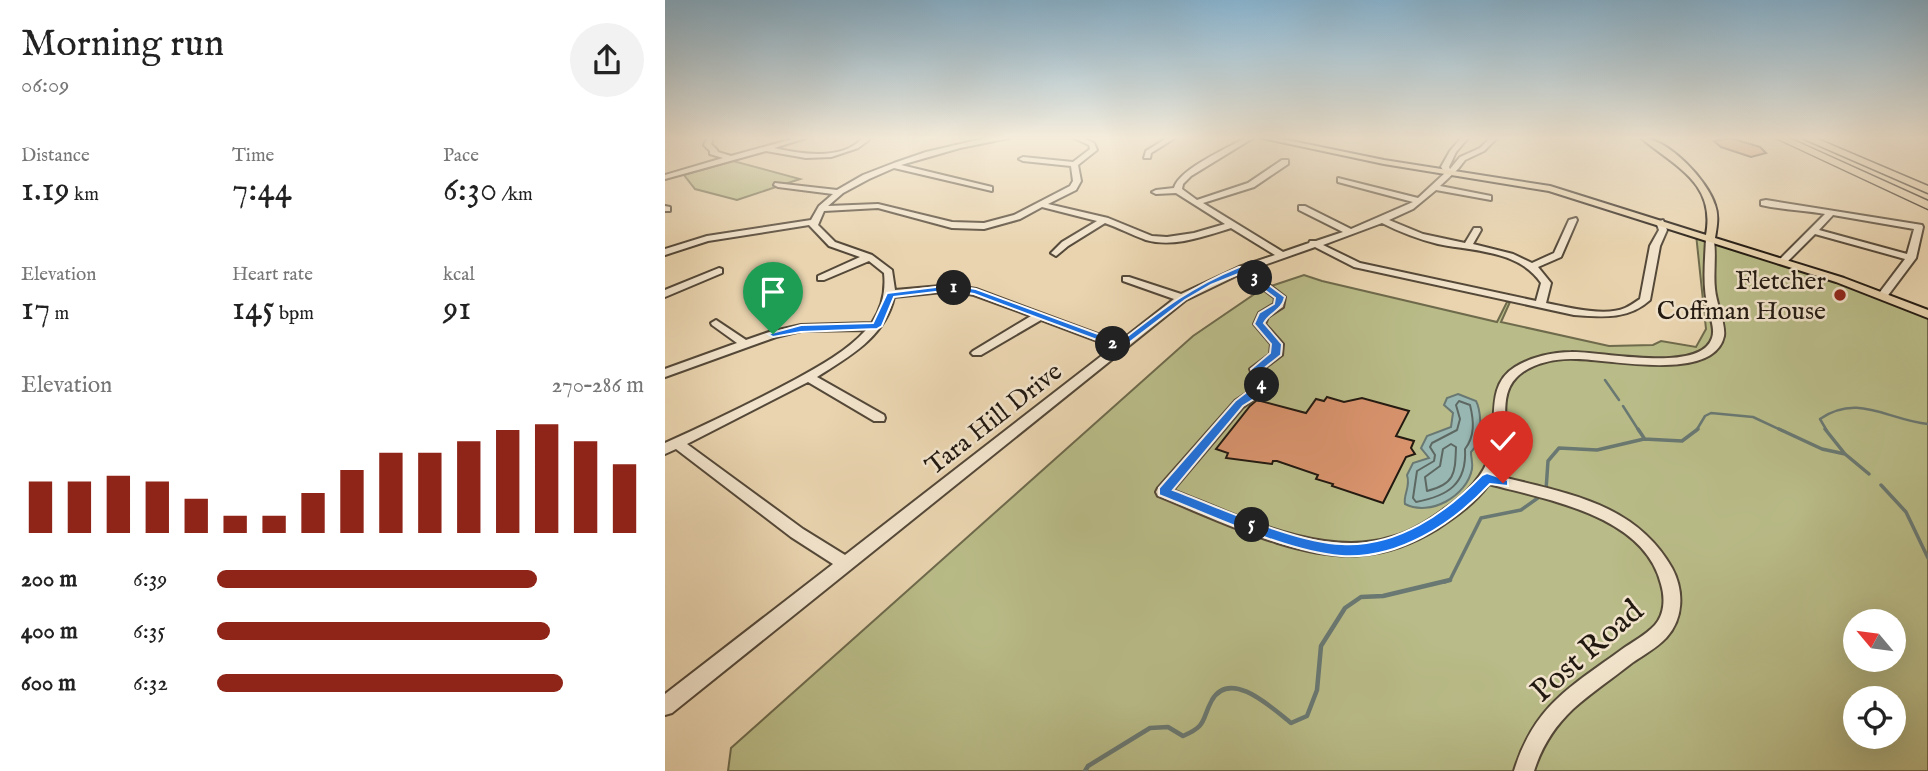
<!DOCTYPE html>
<html lang="en">
<head>
<meta charset="utf-8">
<style>
	:root { --surface:#fff; --page:#f2f2f2; --text:#222; --muted:#767676; --accent:#8f2418 }
	body { margin:0; font-family:"IM FELL English",serif; background:var(--page); color:var(--text); height:100vh; display:flex; flex-direction:column; font-size:26px; white-space:nowrap }
	* { box-sizing:border-box; margin:0 }
	p { font-size:23px; color:var(--muted) }
	.icon { flex:none; width:38px; height:38px; fill:none; stroke:currentColor; stroke-width:2; stroke-linecap:round; stroke-linejoin:round }
	.map { position:relative; flex:1; overflow:hidden }
	.details { display:flex; flex-direction:column; background:var(--surface); width:665px }
	.details>* { flex:none }
	.needle { width:46px; rotate:299deg }
	.fabs { position:absolute; left:1178px; top:609px; display:grid; gap:14px }
	.fabs a { display:grid; place-items:center; width:63px; height:63px; border-radius:50%; background:var(--surface); box-shadow:0 7px 28px #0002; font-size:35px }
	.pin { position:absolute; display:grid; place-items:center; width:60px; height:60px; color:#fff; margin:-72px -30px; border-radius:50% 50% 50% 0; rotate:-45deg; box-shadow:0 0 7px #0007 }
	.pin .icon { rotate:45deg }
	.km { position:absolute; width:35px; height:35px; margin:-18px; border-radius:50%; background:#222; color:#fff; font-size:19px; line-height:35px; text-align:center }
	.round { display:grid; place-items:center; flex:none; width:74px; height:74px; border-radius:37px; background:var(--page) }
	.head { display:flex; align-items:center; justify-content:space-between; height:119px; padding:0 21px }
	h1 { font-size:38px; font-weight:600; line-height:52px }
	.stats { display:grid; grid-template-columns:repeat(3,1fr); gap:10px; height:119px; padding:7px 21px }
	.stats div { display:grid; align-content:center }
	.stats b { font-size:35px; font-weight:600 }
	.stats small { font-size:19px; font-weight:400 }
	.stats p { font-size:19px }
	.chart { height:196px; padding:14px 21px }
	.chart p { display:flex; justify-content:space-between }
	.chart svg { width:100%; height:126px; margin-top:7px; stroke:var(--accent); stroke-width:6 }
	ul { padding:0 21px; list-style:none; font-size:23px }
	li { display:grid; grid-template-columns:112px 84px 1fr; align-items:center; height:52px }
	li i { height:18px; border-radius:9px; background:var(--accent) }
	main { display:flex; flex:1; min-height:0 }
	.map>svg:first-child { display:block }
</style>
</head>
<body>
<main>
<section class="details">
<div class="head"><div><h1>Morning run</h1><p>06:09</p></div><a class="round"><svg class="icon" aria-label="share" viewBox="0 0 24 24"><path d="M12 15V3M7 8l5-5 5 5M5 13v7h14v-7"/></svg></a></div>
<div class="stats">
<div><p>Distance</p><b>1.19<small> km</small></b></div>
<div><p>Time</p><b>7:44</b></div>
<div><p>Pace</p><b>6:30<small> /km</small></b></div>
</div>
<div class="stats">
<div><p>Elevation</p><b>17<small> m</small></b></div>
<div><p>Heart rate</p><b>145<small> bpm</small></b></div>
<div><p>kcal</p><b>91</b></div>
</div>
<div class="chart"><p><span>Elevation</span>270–286 m</p>
<svg viewBox="0 0 160 44" preserveAspectRatio="none"><path d="M5 44V26M15 44V26M25 44V24M35 44V26M45 44V32M55 44V38M65 44V38M75 44V30M85 44V22M95 44V16M105 44V16M115 44V12M125 44V8M135 44V6M145 44V12M155 44V20"/></svg>
</div>
<ul>
<li><b>200 m</b>6:39<i style="width:75%"></i></li>
<li><b>400 m</b>6:35<i style="width:78%"></i></li>
<li><b>600 m</b>6:32<i style="width:81%"></i></li>
</ul>
</section>
<div class="map">
<svg width="1263" height="771" viewBox="0 0 1263 771">
	<rect width="100%" height="100%" fill="#e9d4af"/>
	<filter id="stains"><feTurbulence type="fractalNoise" baseFrequency=".00286" numOctaves="4"/><feColorMatrix values="0 0 0 0 .2 0 0 0 0 .09 0 0 0 0 .02 0 0 0 .5 -.17"/></filter>
	<radialGradient id="worn" r=".72"><stop offset=".6" stop-color="#630" stop-opacity="0"/><stop offset="1" stop-color="#630" stop-opacity=".3"/></radialGradient>
	<path fill="#b9bc88" stroke="#6e6a4c" stroke-width="2" fill-rule="evenodd" d="M68 161 135 179 72 200 30 189 19 175Z
		M1031 234 1175 280 1263 314V771H63L66 748 528 336 597 289 639 275 657 281 832 322 842 302H845L836 322 944 346 988 345 996 341 1031 347 1041 329ZM1190 621H1228V660H1190ZM1190 698H1228V737H1190Z"/>
	<path fill="#99b7b2" stroke="#697872" stroke-width="2" d="M793 394 811 401C816 410 816 430 815 441L806 452C806 458 808 463 807 469 802 496 765 517 740 504 738 494 746 487 742 475L748 463 764 458 756 448 762 436 786 427 788 413 779 405 782 398Z"/>
	<g fill="none" stroke-linecap="round" stroke-linejoin="round">
		<path stroke="#5e6862" stroke-width="2" d="M794 401 805 405C809 421 810 436 800 449 802 484 783 496 751 502L748 498 752 471 769 461 770 455 765 447 767 443 792 430 795 419 791 405Z
			M786 444 791 447C790 472 791 484 762 491L760 477 775 466 778 449Z"/>
		<path stroke="#697872" stroke-width="2.5" d="M940 380 954 400
			M958 406 974 431
			M1031 431 1040 416 1046 413 1088 417 1118 431
			M1162 431 1155 419C1193 393 1223 420 1263 424"/>
		<path stroke="#697872" stroke-width="3.5" d="M973 429 979 438
			M1114 429 1157 449 1180 454 1160 429
			M1180 454 1204 474
			M1216 485 1241 512 1263 558
			M881 490 883 461 894 448 932 450 979 439 1017 441 1033 429
			M780 582 785 580 816 518 856 510 877 495"/>
		<path stroke="#697872" stroke-width="4.5" d="M420 771 423 766 485 728 503 727 518 736C543 725 536 720 547 700 566 668 608 709 626 723L642 716 652 690 656 646 680 608 696 597 718 596 785 580"/>
	</g>
	<path fill="#d8936d" stroke="#221911" stroke-width="2" d="M1065 138 1095 147 1101 153 1086 157 1056 147 1049 141Z
		M662 397 679 402 697 398 744 411 731 436 749 441 746 448 750 454 741 457 718 503 667 486 668 484 651 479 653 475 612 461H608L607 464 561 458 563 453 551 449 585 406 592 400 641 413 651 399 659 401Z"/>
	<g fill="none" stroke-linecap="round" stroke-linejoin="round">
		<defs>
			<path id="minor" d="M42 138H48L46 144 52 150 53 152 66 156 131 138H141L109 148C135 154 179 161 197 138H203L204 140 193 148 166 157 141 158 101 151 0 179V175L58 158 45 154V151L39 145Z
				M321 138H344L295 148 236 165 327 187V191L229 168 204 179 178 193 163 206 213 204 287 222 319 223 349 215 405 186 408 181 406 166 358 161 354 159 358 157 408 162 425 149 424 145 409 138H418L429 143 432 150 413 165 416 181 411 190 383 204 443 218 487 236 502 237 529 233 560 224 511 193 491 194 487 192 491 190 509 188C514 169 563 148 580 138H588L526 176 518 184 517 189 532 200 583 183 617 160H623V164L589 187 538 203 618 252 644 243 645 241H651L678 232 634 210V206H640L686 229 748 202 673 182V178L753 198 780 173 776 167 785 151 796 138H803L791 152 784 167 785 169 795 157 815 148 825 138H832L819 151 800 160 793 169 775 186 826 196V200L771 190 748 209 724 220 758 234 800 243 809 228H815L816 230 808 244 848 254 867 263 889 253 904 220 911 218 912 220 896 257 873 267 886 283 881 303C902 307 940 317 960 308 965 306 970 302 975 299L985 246 994 230 991 222 998 220 1002 230 995 246 985 300C963 320 937 317 909 315L689 267 650 247 585 270 620 297 618 307 603 317 600 324 618 344 617 355 597 370 603 384 597 394 578 407 508 490C572 515 658 559 727 537 745 532 763 521 778 510 799 496 818 478 825 454 834 424 819 386 850 367 866 357 888 352 906 352 936 351 1035 374 1047 338 1050 330 1046 319 1044 312 1037 287 1040 263 1041 238L1048 236C1052 252 1048 272 1050 289 1051 303 1061 324 1059 336 1049 383 944 359 911 359 891 358 865 363 851 378 834 395 843 424 840 445 839 456 835 465 830 475 898 493 969 501 1007 568 1019 590 1019 619 1001 638 992 648 978 655 967 663 948 678 927 692 908 709 889 727 877 746 869 771H849C869 706 904 688 956 650 967 642 981 635 990 625 1000 614 1000 597 996 584 979 515 882 500 824 484 810 503 792 516 772 529 749 543 724 553 697 555 633 561 551 519 493 496L491 492 493 488 570 401 588 389 591 384 585 369 605 354 606 344 589 324 594 313 609 304 610 298 577 273 521 300 7 713 0 715V694L168 564 126 537 11 449 0 454V443C44 423 88 402 131 379 155 366 182 351 201 330L136 331 111 337 0 377V369L72 343 47 325 46 323 51 320 81 340 104 332 136 325 207 323C217 308 221 291 219 273L204 261 159 280H153V276L195 257 164 246 144 225 43 241 0 255V249L42 236 146 220 154 206 168 194 113 187 109 185 110 183 172 190 198 175 229 163 261 152ZM377 207 432 221 397 242 386 253 391 256 403 246 440 223C454 228 467 235 481 240 509 248 540 236 566 228L610 255 574 267 516 294 464 277H458V281L509 299 454 342 311 289 287 285 230 290 227 270 207 255 170 242 153 225 159 211 213 208 287 228 319 229 355 219ZM717 223C735 232 753 239 773 244 807 251 854 250 876 283L871 301 695 263 658 245ZM287 291 309 295 366 316 308 351 306 353 308 355H316L376 320 448 347 180 555 138 529 22 444 143 382 209 421H219L220 418 219 415 152 377C185 356 220 337 229 297Z
				M502 138H510L486 153 485 158H479L481 151Z
				M1101 200 1257 225 1258 227 1251 258 1221 298 1217 299 1212 296 1240 259 1150 234 1120 264H1114V260L1160 214C1137 210 1118 210 1096 205V201ZM1168 215 1249 229 1242 254 1154 230Z
				M0 206 5 207V211H0Z
				M54 268 57 269V273L0 297V290Z"/>
			<path id="major" d="M597 138H612L719 160 885 186 1041 235C1051 182 1009 166 976 138 1003 138 1043 181 1050 205 1054 216 1052 226 1050 238L1179 278 1263 310V318L1171 282 884 191 719 164Z"/>
			<path id="highway" d="M1111 138H1124L1263 201V209Z
				M1150 138 1263 186V193L1139 139Z"/>
		</defs>
		<use href="#minor" stroke="#544838" stroke-width="4"/>
		<use href="#major" stroke="#221911" stroke-width="4"/>
		<use href="#highway" stroke="#221911" stroke-width="3"/>
		<use href="#minor" fill="#f1e3cb" fill-rule="evenodd"/>
		<use href="#major" fill="#e9d4af" fill-rule="evenodd"/>
		<use href="#highway" fill="#e9d4af" fill-rule="evenodd"/>
	</g>
	<linearGradient id="sky" x2="0" y2="1"><stop stop-color="#88b5d2"/><stop offset="0.56" stop-color="#f5ecdb"/><stop offset="1" stop-color="#f5ecdb" stop-opacity="0"/></linearGradient>
	<rect width="1263" height="246" fill="url(#sky)"/>
	<path fill="#1a73e8" stroke="#fff" stroke-width="2" d="M574 267H580L620 297C617 311 605 312 599 323L617 344 616 355 597 370 603 384 597 394 578 406 508 490C554 507 630 543 677 544 732 547 781 513 817 475L822 473 843 480V486L825 484C788 524 733 560 676 556 622 552 545 515 494 495V488L570 401 592 384 586 369 605 353 606 344 589 324 594 313 609 304 610 298 576 273 546 285 520 300 456 349 309 294 287 290 229 297 217 326 212 329 136 332 108 337 103 334 136 325 208 323 222 293 287 285 311 289 455 342C496 310 525 287 574 267Z"/>
	<circle fill="#8f2418" stroke="#f1e3cb" stroke-width="2.5" cx="1175" cy="295" r="7"/>
	<g text-anchor="middle" stroke-width="5" stroke-linejoin="round" paint-order="stroke">
		<g font-size="26" fill="#221911" stroke="#f1e3cb" text-anchor="end">
			<text x="1161" y="289">Fletcher<tspan x="1161" dy="30">Coffman House</tspan></text>
		</g>
		<g font-size="26" fill="#221911" stroke="#f1e3cb">
			<text transform="translate(328 418) rotate(-38)" y="9">Tara Hill Drive</text>
		</g>
		<g font-size="32" fill="#221911" stroke="#f1e3cb">
			<text transform="translate(921 650) rotate(-41)" y="11">Post Road</text>
		</g>
	</g>
	<rect width="100%" height="100%" filter="url(#stains)"/>
	<rect width="100%" height="100%" fill="url(#worn)"/>
</svg>
<div class="fabs">
<a><svg class="needle" viewBox="-14 -14 28 28"><path d="M0-13l5 13h-10z" fill="#e53935"/><path d="M0 13l5-13h-10z" fill="#767676"/></svg></a>
<a><svg class="icon" aria-label="locate" viewBox="0 0 24 24"><circle cx="12" cy="12" r="6"/><path d="M12 2v4M12 18v4M2 12h4M18 12h4"/></svg></a>
</div>
<div class="pin" style="left:108px;top:334px;background:#1e9e55"><svg class="icon" aria-label="arrive" viewBox="0 0 24 24"><path d="M6 21V4h12l-3 4 3 4H6"/></svg></div>
<div class="pin" style="left:838px;top:483px;background:#d93025"><svg class="icon" aria-label="check" viewBox="0 0 24 24"><path d="M5 12l5 5 9-10"/></svg></div>
<b class="km" style="left:289px;top:288px">1</b>
<b class="km" style="left:448px;top:344px">2</b>
<b class="km" style="left:590px;top:278px">3</b>
<b class="km" style="left:597px;top:385px">4</b>
<b class="km" style="left:587px;top:525px">5</b>
</div>
</main>
</body>
</html>
